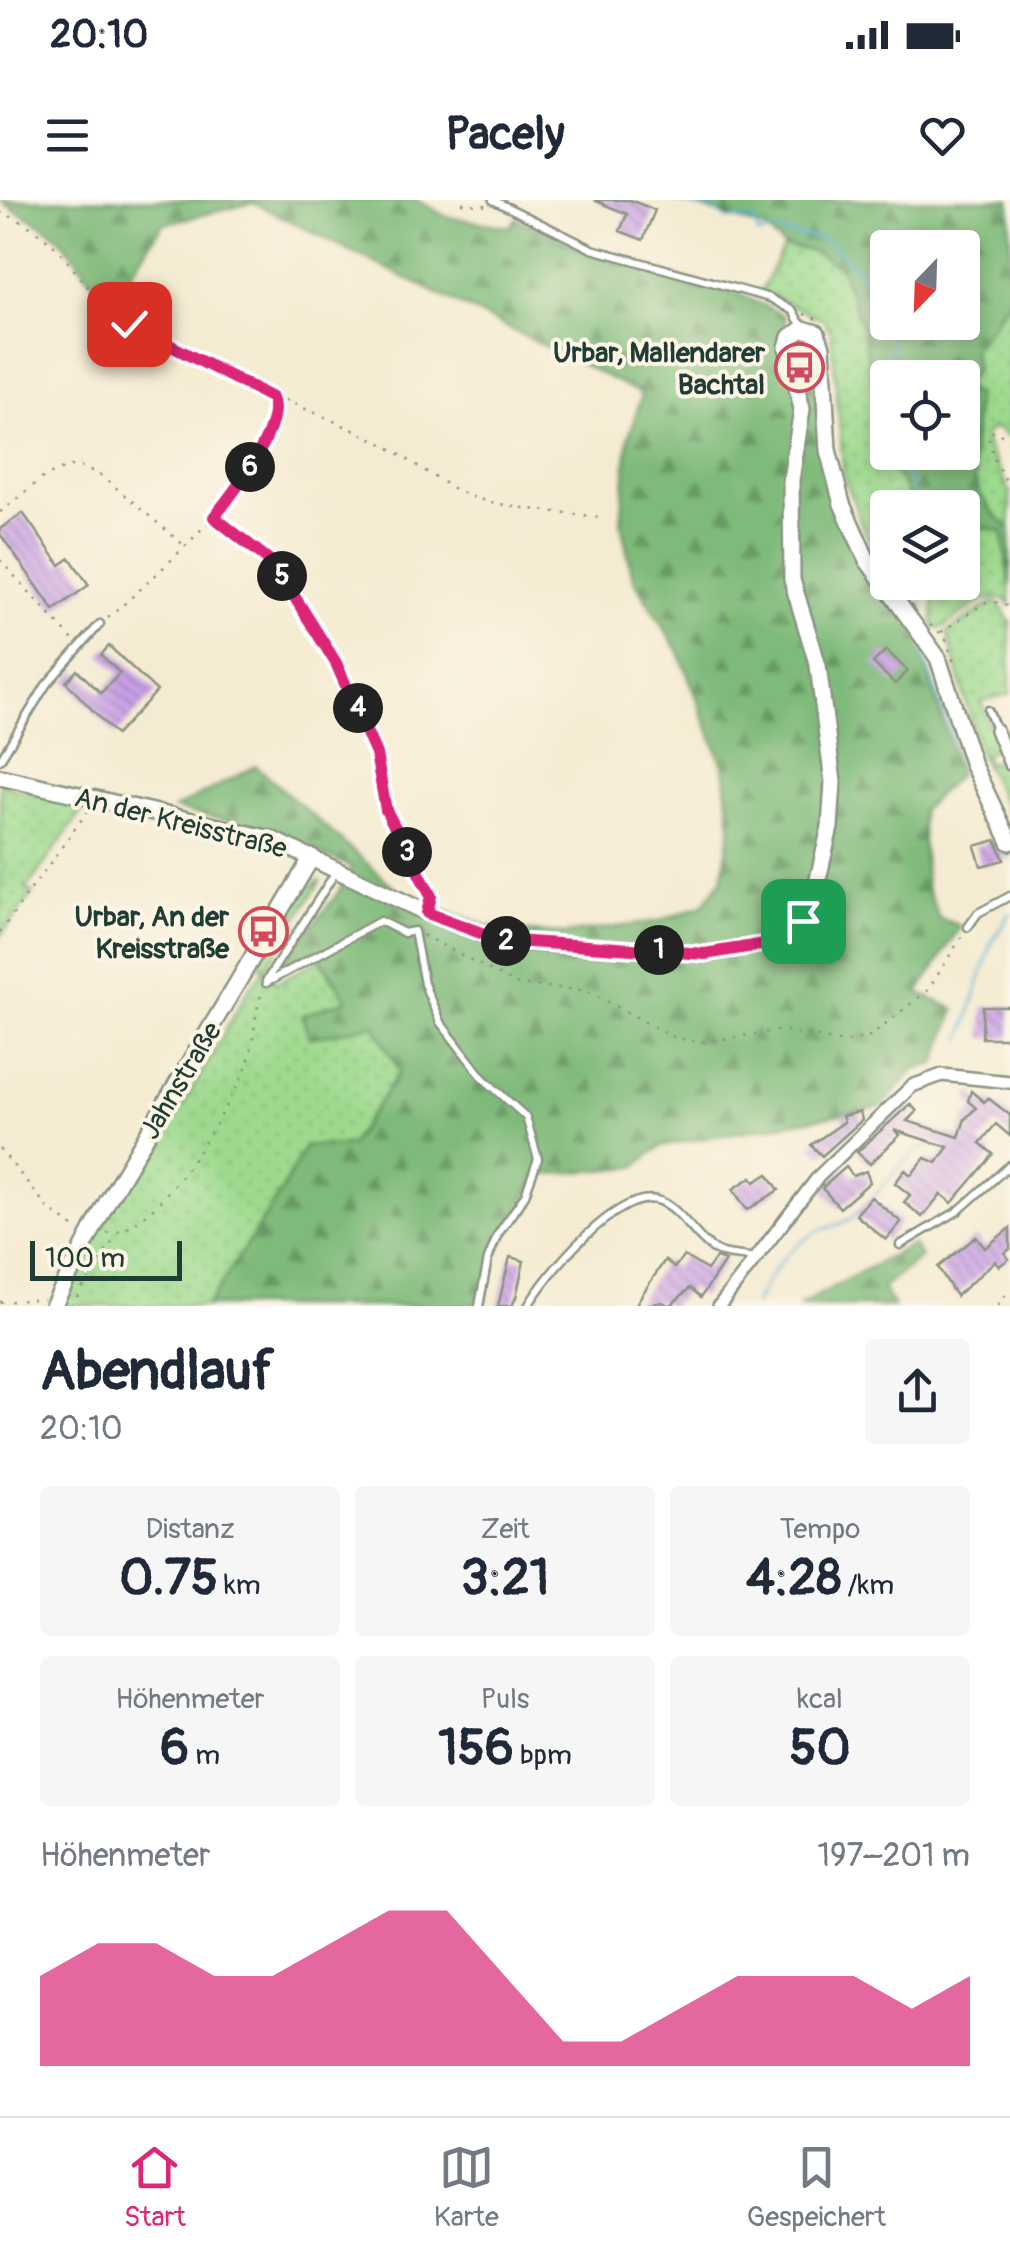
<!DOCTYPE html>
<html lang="de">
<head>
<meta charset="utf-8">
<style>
	:root { --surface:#fff; --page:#f6f6f7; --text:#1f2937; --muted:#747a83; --line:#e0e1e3; --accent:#db2777 }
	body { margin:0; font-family:Pangolin,sans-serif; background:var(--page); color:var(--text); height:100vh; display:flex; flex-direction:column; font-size:38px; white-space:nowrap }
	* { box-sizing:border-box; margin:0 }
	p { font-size:32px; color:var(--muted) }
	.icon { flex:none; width:55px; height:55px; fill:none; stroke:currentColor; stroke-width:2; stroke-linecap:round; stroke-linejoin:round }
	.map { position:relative; height:1106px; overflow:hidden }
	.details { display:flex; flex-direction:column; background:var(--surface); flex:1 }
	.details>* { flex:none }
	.needle { width:65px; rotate:203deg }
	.tools { position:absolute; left:870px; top:30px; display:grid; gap:20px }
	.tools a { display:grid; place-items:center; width:110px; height:110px; border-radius:10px; background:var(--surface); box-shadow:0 5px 15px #0003; font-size:50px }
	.scale { position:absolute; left:30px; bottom:25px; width:152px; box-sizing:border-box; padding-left:10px; border:5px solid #1f3d34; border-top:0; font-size:28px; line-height:35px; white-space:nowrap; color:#1f3d34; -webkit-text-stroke:8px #fcf5e5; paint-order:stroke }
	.pin { position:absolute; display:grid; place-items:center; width:85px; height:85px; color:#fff; margin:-42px; border-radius:20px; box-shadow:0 5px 15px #0006 }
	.km { position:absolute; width:50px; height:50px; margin:-25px; border-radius:50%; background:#222; color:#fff; font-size:28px; line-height:50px; text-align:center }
	.round { display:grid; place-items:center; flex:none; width:105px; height:105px; border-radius:10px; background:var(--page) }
	.head { display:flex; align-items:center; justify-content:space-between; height:170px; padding:0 40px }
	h1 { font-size:55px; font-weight:700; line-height:75px }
	.figures { display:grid; grid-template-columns:repeat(3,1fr); gap:15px; height:170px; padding:10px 40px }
	.figures div { display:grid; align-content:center; border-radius:10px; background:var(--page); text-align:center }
	.figures b { font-size:50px; font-weight:700 }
	.figures small { font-size:28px; font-weight:400 }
	.figures p { font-size:28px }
	.chart { height:280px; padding:20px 40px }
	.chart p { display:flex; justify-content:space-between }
	.chart svg { width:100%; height:180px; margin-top:10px; fill:var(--accent); opacity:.7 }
	.status { display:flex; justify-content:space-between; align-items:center; height:70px; padding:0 50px; background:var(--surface); direction:ltr }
	.status svg { height:28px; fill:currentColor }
	header { display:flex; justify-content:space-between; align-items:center; height:130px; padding:0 40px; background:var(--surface); font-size:45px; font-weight:700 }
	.menu { display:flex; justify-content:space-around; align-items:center; height:140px; border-top:2px solid var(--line); background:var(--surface); font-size:28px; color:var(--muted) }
	.menu a { display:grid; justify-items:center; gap:5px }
	.menu .current { color:var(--accent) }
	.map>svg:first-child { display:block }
</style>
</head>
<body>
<div class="status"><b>20:10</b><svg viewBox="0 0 49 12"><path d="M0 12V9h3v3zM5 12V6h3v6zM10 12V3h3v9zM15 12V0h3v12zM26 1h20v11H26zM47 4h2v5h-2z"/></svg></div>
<header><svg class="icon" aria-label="menu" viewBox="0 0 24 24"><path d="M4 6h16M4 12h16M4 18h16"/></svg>Pacely<svg class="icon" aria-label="heart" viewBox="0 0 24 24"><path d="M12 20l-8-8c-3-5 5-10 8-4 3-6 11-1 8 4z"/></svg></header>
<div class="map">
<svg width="1010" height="1106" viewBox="0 0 1010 1106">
	<defs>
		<pattern id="grass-dots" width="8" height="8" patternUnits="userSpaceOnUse" patternTransform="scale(2.5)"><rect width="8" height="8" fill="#9dda8e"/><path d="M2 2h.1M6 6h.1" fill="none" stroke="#87bc7b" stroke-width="1.8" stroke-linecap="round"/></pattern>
		<pattern id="forest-firs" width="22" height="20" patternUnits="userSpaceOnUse" patternTransform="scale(2.5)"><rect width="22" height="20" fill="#7eba79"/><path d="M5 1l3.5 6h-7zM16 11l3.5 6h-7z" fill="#679864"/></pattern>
		<pattern id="building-back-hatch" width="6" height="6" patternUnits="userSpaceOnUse" patternTransform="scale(2.5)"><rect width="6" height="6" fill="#c9a0e5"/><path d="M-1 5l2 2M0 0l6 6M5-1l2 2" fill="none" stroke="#a384ba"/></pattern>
	</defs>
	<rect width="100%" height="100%" fill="#fcf5e5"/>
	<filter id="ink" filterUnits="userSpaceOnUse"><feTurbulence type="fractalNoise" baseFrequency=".01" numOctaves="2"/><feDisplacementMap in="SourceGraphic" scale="20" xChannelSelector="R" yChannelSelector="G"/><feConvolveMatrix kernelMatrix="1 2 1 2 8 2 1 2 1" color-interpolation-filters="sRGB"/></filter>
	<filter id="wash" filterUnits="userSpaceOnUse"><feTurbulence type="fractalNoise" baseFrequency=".0048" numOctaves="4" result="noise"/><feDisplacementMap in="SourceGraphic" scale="40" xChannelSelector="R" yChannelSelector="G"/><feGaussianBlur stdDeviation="2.25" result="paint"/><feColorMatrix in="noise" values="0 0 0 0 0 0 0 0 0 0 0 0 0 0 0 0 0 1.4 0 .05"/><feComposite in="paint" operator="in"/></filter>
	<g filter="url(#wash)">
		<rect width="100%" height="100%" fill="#f5ebd2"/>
		<path fill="url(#grass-dots)" stroke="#5e8c61" stroke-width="2.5" d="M784 46 817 52 841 69 861 125 888 252 914 304 913 307 888 308 887 372 864 331 844 276 831 132 824 120 761 91Z
			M1010 100V238L994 227 986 234 985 243 1010 292V328C960 291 973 252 976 196L963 186 976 168 972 151Z
			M975 326 1002 331 1008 351 1010 405 1005 399H984L940 429 933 425 935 383 962 382 963 332 969 337Z
			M992 403 999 404 1010 422V494L981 501 998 545 984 555 987 563 1005 561 1010 573V616L980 554 947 432Z
			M0 582 28 593 88 603 26 689 33 693 0 737Z
			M321 680 265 769 276 783 320 759 347 800 375 824 400 872 350 945 305 946 281 992 207 1106H60L107 1012 179 912 250 787 265 770 256 761 305 689Z"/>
		<path fill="url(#forest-firs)" stroke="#4e7c56" stroke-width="2.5" fill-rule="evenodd" d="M0 0H417L447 17 510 27 516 18 590 53 739 94 784 115 786 128 811 142 819 176 832 289 846 335 915 432 959 574 921 611 926 687 939 718 961 726 918 793 955 809 936 864 916 868 881 907 661 946 635 967 539 975C516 1020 488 1054 484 1106H207L281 992 305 946 350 945 400 872 374 825 309 838 302 815 347 800 316 750 278 769 338 693 352 667 253 626 174 609 256 566 404 696 500 730 565 734 660 721 703 705 722 679 731 626 724 568 679 452 633 378 621 323 628 240 642 194 253 3 163 24 111 104C91 84 79 60 60 39 44 22 7 9 0 0Z
			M676 0H1010V100L972 151 976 168 963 186 962 178H888L887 249 861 125 841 69 817 52 784 46 764 28ZM888 48H962V122H888Z
			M963 189 976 196C973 251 960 291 1010 328V385L1002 331 975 326 970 338 963 332 962 308 913 307 889 256 888 253 962 252Z
			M913 1044 921 1057 882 1088 894 1106H798Z"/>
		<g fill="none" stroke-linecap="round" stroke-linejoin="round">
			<path stroke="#59b4d7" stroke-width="2.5" d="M669 0 712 10 728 19 754 20 759 35 771 31 826 40 857 68 892 143 888 185
				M898 252 920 308
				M921 382 922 415
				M921 448 969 585 1010 659
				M962 839 991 744 1010 713
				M754 1106C768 1075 786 1048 817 1032 827 1026 843 1025 852 1018 881 994 897 961 930 944"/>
		</g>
		<g id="blocks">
			<path fill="url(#building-back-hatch)" d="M594 0H630L655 10 643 40 620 31 627 14Z
				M23 313 60 365 70 358 89 385 54 410 0 334V329Z
				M109 446 157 491 116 535 66 482 77 470 101 493 120 473 101 455Z
				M886 450 908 471 895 484 873 463Z
				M996 640 1004 660 981 666 975 646Z
				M983 807H1010V838H982Z
				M971 891 984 902 988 898 1010 915V936L996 924 980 943 993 954 987 962 952 1003 941 994 922 1017 904 1002 910 995 895 983 905 970 911 975 925 958 937 963 948 947 894 930 900 935 870 964 857 952 910 904 917 911 907 921 959 937 965 919 976 908 968 901Z
				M860 912 862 920 822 956 811 945 844 922 842 916Z
				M846 967 853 976 866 971 870 982 840 1008 822 988Z
				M768 974 779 990 747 1010 733 989 752 977 755 982Z
				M871 997 901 1022 886 1040 856 1015Z
				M1010 1028V1049L1005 1053 1009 1059 999 1066 995 1061 956 1096 938 1067 976 1037 985 1048Z
				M684 1056 707 1070 716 1058 725 1061 701 1097 690 1088 670 1106 662 1102 641 1106 637 1102 665 1060 674 1068Z
				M510 1057 524 1061 516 1097 512 1106H498Z"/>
		</g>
	</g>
	<g filter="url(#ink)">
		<use href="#blocks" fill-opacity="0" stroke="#8a9483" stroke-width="2.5"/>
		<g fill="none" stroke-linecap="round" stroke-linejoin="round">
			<defs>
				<path id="service" d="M493 0 592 49 770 98 793 111 803 128
					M988 510 996 529
					M0 560 46 485 100 424
					M968 727 978 713 1010 696
					M266 781 337 670
					M266 783 380 721 404 733 414 731 424 784 440 822 483 878 526 917 538 959 525 995 498 1034 488 1059 479 1106
					M900 1045 958 1011 1010 965
					M528 1106C546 1075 619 986 660 1001 682 1009 695 1040 717 1051 729 1057 743 1054 755 1059"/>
				<path id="minor" d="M996 530 1010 564
					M719 1106 819 976 912 886 942 875 1010 882"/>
				<path id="tertiary" d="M0 577 271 639 427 713 500 741 705 754 765 744 790 733 803 721 813 701 830 627 833 582 818 466 792 380 791 280 802 209 787 147 790 137 803 129 817 133 822 147 828 250 842 304 867 360 938 458 973 565 1010 642
					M53 1106 107 1002 312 657"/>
			</defs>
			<use href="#service" stroke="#8a9483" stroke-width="11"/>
			<use href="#minor" stroke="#8a9483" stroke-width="16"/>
			<use href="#tertiary" stroke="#8a9483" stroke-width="20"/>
			<path stroke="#8a9483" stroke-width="2.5" stroke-dasharray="2.5 8" stroke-linecap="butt" d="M462 3 490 6
				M0 12C72 39 72 88 130 124 207 173 295 201 377 241 405 255 450 291 475 298 515 310 561 311 603 318
				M804 114 819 120
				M1010 242 995 230 988 235 994 259 1010 288
				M0 312 44 277 70 266 84 267 102 276 185 346
				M214 317 274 364 336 463 376 554 386 610 431 696 430 702
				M0 360 73 440
				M108 418C148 383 293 256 273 199
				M930 425 945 437 956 468
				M941 432 986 402 1004 403 1010 412
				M0 732 87 612
				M423 735 518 785 586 790 675 838 702 842 782 830 845 842 870 836 928 790 964 733
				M0 949 48 1008 78 1031
				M107 1033C153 1038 229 908 246 868 256 843 252 817 262 793
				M0 1102 43 1099
				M71 1106 117 1035
				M998 1106 1010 1089"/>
			<use href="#service" stroke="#fff" stroke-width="6"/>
			<use href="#minor" stroke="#fff" stroke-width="11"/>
			<use href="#tertiary" stroke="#fff" stroke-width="15"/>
		</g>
	</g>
	<g fill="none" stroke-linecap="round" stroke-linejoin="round" filter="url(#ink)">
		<defs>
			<path id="route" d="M129 124 272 198C285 226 232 295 214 317L274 364 336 463 376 554 386 610 431 696 427 713 500 740 705 754 765 744 790 733 803 721"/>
		</defs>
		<use href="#route" stroke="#fff" stroke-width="20"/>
		<use href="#route" stroke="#db2777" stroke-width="12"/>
	</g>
	<defs>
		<symbol id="bus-ring" viewBox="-11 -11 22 22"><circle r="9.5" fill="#fcf5e5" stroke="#d1495b" stroke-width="1.5"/><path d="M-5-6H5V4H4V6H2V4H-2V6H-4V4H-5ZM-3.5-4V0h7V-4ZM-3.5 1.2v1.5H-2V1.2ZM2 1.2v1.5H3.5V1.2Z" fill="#d1495b"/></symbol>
	</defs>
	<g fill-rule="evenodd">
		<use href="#bus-ring" x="772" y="140" width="55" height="55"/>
		<use href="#bus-ring" x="236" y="704" width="55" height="55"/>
	</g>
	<g text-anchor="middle" stroke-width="8" stroke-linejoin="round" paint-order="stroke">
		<g font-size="28" font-weight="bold" fill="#1f3d34" stroke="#fcf5e5" text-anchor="end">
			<text x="765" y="162">Urbar, Mallendarer<tspan x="765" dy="32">Bachtal</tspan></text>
			<text x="229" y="726">Urbar, An der<tspan x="229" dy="32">Kreisstraße</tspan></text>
		</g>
		<g font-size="28" fill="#1f3d34" stroke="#fcf5e5">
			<text transform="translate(181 622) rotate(14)" y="10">An der Kreisstraße</text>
			<text transform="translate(180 880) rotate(-59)" y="10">Jahnstraße</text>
		</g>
	</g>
</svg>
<div class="tools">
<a><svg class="needle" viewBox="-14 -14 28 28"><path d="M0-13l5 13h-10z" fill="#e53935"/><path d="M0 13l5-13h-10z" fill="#747a83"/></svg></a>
<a><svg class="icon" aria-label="locate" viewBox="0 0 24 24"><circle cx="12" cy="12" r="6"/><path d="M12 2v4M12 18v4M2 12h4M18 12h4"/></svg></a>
<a><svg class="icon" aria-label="layers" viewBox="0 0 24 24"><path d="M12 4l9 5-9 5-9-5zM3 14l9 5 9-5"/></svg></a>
</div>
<div class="scale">100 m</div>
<div class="pin" style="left:803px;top:721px;background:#1e9e55"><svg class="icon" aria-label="arrive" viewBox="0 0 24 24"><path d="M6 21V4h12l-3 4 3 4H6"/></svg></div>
<div class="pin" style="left:129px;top:124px;background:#d93025"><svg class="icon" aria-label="check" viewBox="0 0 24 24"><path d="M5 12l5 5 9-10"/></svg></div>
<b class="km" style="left:659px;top:750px">1</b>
<b class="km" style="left:506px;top:741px">2</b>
<b class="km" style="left:407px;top:652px">3</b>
<b class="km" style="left:358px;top:508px">4</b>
<b class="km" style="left:282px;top:376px">5</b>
<b class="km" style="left:250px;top:267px">6</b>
</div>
<section class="details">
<div class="head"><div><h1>Abendlauf</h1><p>20:10</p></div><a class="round"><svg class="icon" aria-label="share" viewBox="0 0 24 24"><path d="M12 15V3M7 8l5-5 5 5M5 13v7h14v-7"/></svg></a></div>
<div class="figures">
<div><p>Distanz</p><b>0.75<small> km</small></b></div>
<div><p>Zeit</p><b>3:21</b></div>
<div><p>Tempo</p><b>4:28<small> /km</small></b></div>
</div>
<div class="figures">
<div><p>Höhenmeter</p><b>6<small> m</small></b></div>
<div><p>Puls</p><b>156<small> bpm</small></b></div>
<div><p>kcal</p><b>50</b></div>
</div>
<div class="chart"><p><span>Höhenmeter</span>197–201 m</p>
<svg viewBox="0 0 160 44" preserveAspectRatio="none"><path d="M0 44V22L10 14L20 14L30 22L40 22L50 14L60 6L70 6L80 22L90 38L100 38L110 30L120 22L130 22L140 22L150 30L160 22V44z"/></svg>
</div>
</section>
<nav class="menu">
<a class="current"><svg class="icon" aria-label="home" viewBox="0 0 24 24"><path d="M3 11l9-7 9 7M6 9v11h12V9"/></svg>Start</a>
<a><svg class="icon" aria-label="map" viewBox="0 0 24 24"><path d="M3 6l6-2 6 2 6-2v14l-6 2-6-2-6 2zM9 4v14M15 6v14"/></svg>Karte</a>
<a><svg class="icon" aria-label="saved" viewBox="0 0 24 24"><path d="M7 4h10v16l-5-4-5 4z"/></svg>Gespeichert</a>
</nav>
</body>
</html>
